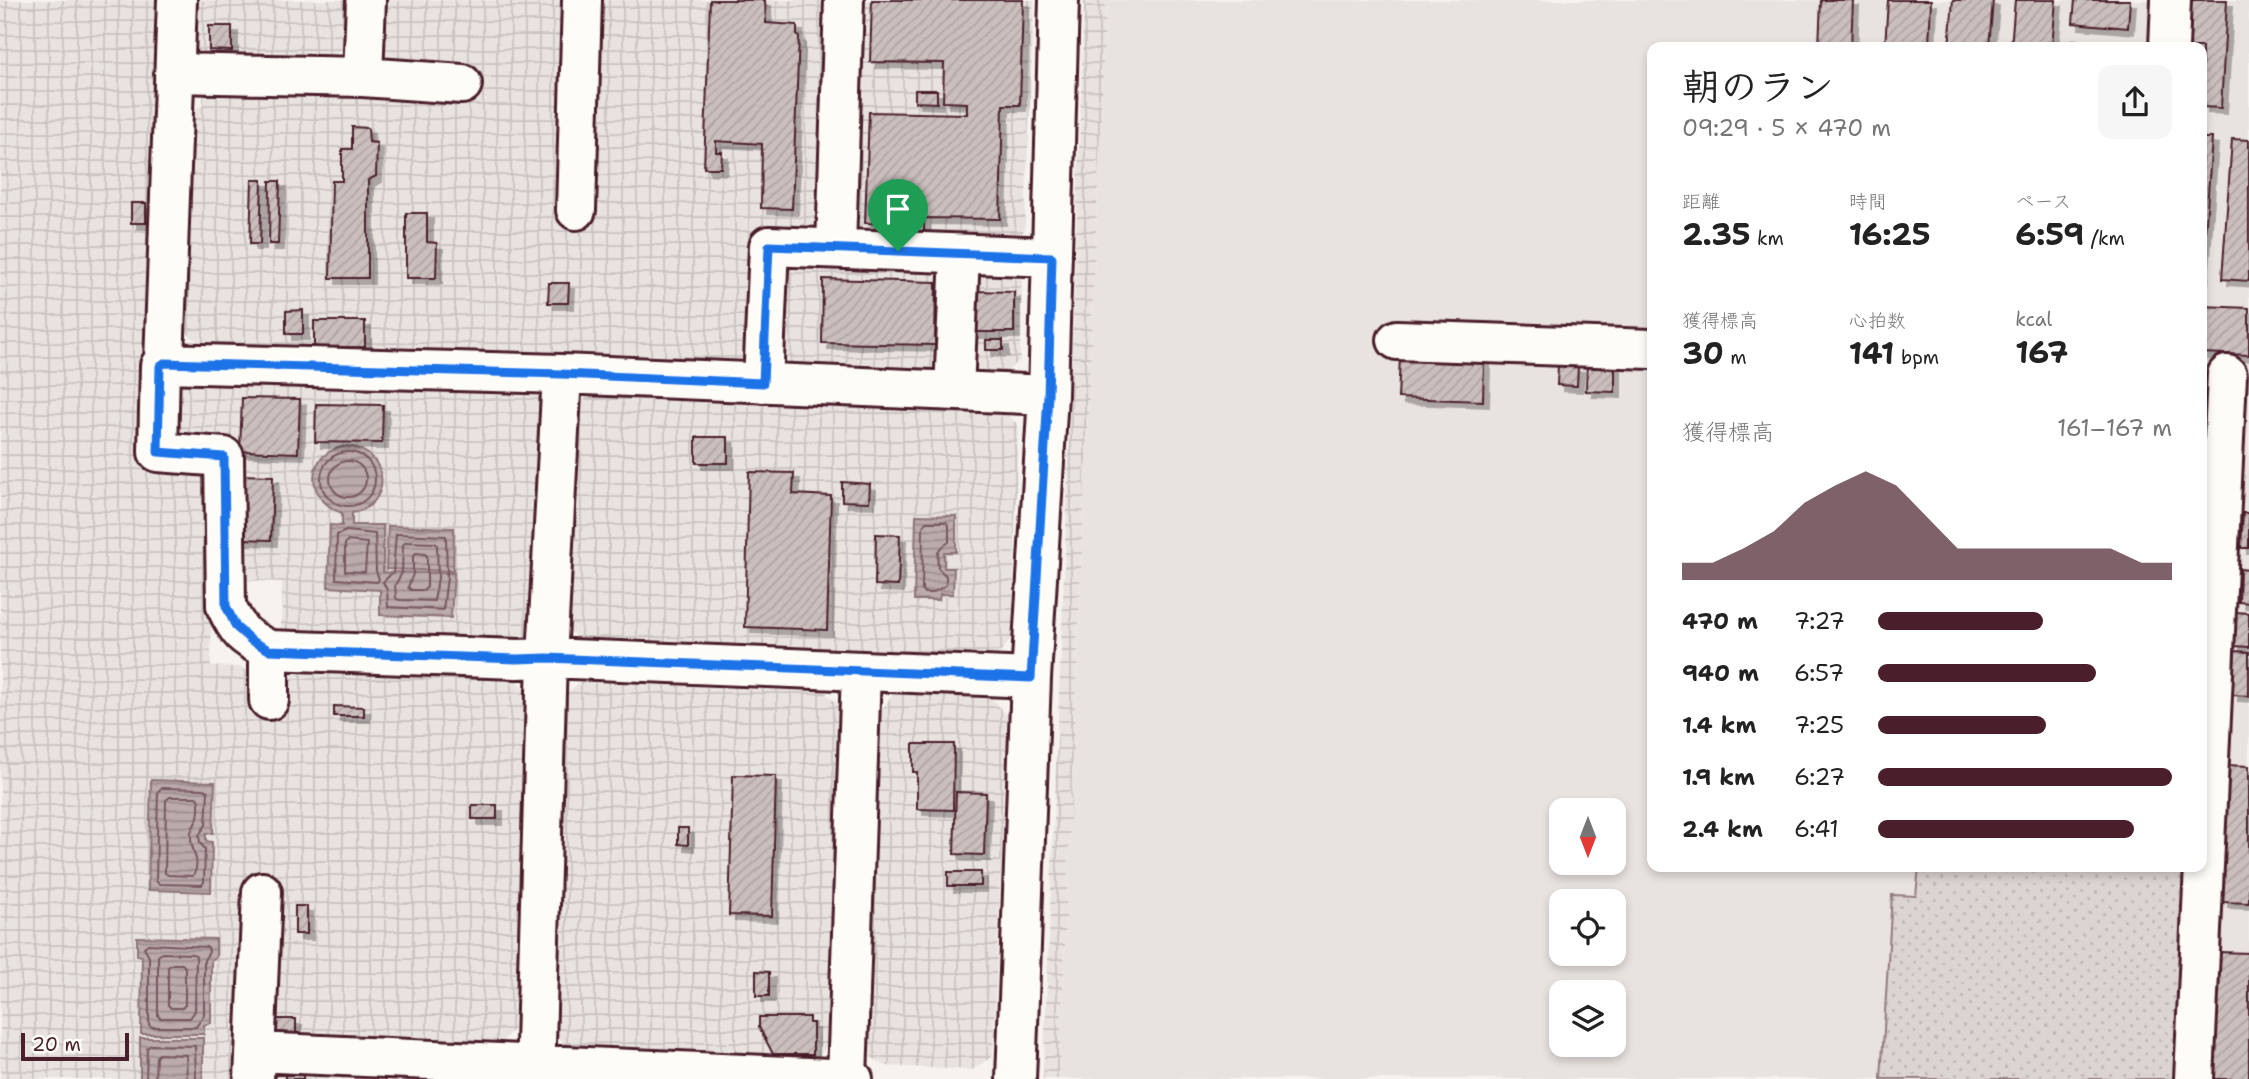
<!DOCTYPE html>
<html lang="ja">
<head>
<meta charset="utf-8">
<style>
	:root { --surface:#fff; --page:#f6f6f6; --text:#222; --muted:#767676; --accent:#4a1f2b }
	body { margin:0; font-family:"Shantell Sans","Klee One",sans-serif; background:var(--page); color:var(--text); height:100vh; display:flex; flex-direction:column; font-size:26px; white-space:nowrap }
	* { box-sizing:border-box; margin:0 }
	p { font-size:23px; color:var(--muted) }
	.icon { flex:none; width:38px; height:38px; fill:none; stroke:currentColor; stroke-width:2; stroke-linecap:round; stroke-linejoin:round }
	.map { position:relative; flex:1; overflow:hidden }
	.sheet { position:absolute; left:1647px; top:42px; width:560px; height:830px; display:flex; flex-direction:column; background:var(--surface); border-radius:14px; box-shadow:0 4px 10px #0003 }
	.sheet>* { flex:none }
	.needle { width:46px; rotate:180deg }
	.tools { position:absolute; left:1549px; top:798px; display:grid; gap:14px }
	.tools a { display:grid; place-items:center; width:77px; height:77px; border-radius:14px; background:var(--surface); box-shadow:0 4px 10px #0003; font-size:35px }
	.scale { position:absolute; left:21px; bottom:18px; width:108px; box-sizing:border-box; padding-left:7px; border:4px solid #4a1f2b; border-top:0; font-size:19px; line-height:24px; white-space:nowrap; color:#4a1f2b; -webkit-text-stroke:5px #fdfcf7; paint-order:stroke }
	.pin { position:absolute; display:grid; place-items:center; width:60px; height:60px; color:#fff; margin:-72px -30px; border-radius:50% 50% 50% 0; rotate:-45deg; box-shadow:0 0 7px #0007 }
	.pin .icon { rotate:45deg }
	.round { display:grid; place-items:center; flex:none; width:74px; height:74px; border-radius:14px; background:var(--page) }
	.overview { display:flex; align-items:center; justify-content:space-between; height:119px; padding:0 35px }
	h1 { font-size:38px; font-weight:700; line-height:52px }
	.figures { display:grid; grid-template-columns:repeat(3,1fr); gap:10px; height:119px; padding:7px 35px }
	.figures div { display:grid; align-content:center }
	.figures b { font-size:30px; font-weight:700 }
	.figures small { font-size:19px; font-weight:400 }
	.figures p { font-size:19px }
	.chart { height:196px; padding:14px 35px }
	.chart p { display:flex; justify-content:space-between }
	.chart svg { width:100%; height:126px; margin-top:7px; fill:var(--accent); opacity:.7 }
	ul { padding:0 35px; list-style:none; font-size:23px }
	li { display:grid; grid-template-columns:112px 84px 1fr; align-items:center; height:52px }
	li i { height:18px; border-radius:9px; background:var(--accent) }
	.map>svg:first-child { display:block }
</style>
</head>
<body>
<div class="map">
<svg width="2249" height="1079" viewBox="0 0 2249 1079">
	<defs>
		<pattern id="industrial-grid" width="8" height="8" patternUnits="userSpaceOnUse" patternTransform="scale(1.75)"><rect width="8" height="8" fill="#e9e3e0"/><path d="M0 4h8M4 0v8" fill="none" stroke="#c9c2c0"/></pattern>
		<pattern id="grass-dots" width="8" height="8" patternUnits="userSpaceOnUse" patternTransform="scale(1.75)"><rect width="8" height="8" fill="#dcd4d2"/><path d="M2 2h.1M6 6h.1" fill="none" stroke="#beb6b4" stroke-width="1.8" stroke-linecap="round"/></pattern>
		<pattern id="water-rules" width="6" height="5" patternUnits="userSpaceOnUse" patternTransform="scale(1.75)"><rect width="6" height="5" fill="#bbabac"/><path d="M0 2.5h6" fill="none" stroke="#9a8b8c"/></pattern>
		<pattern id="building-hatch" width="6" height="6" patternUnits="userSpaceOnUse" patternTransform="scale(1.75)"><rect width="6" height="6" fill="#cbbfbe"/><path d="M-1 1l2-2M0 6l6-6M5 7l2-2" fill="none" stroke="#b0a4a3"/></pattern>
		<filter id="shadow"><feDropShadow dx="6" dy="6" stdDeviation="0" flood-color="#0004"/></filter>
	</defs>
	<rect width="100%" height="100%" fill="#f6f3ef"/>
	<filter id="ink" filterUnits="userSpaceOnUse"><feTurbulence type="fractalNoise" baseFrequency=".0143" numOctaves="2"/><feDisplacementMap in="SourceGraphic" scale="14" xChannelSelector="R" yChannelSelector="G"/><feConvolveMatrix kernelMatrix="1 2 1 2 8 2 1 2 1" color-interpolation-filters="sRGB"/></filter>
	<g filter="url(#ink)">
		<path fill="#e9e3e0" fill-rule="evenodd" d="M1106 0H2249V1079H1059ZM1652 47H2202V866H1652ZM1561 810H1614V863H1561ZM1561 901H1614V954H1561ZM1561 992H1614V1045H1561Z"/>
		<path fill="url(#industrial-grid)" d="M0 0H166L157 244 148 245 145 462 213 467 211 666 242 667 254 678 285 682 297 672 514 677 532 700 521 1021 503 1041 395 1038 394 1044 266 1043 244 1079H0Z
			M195 0H352L350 44 326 61 202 58 194 52Z
			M383 0H827L821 223 809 233 753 232 747 365 208 349 190 336 183 327 187 113 203 105V91L381 62Z
			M860 0H1034L1025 224 1024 230 1019 238 854 233Z
			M1084 0H1106L1059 1079H1043L1067 501Z
			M784 263 944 269 939 363 932 372 779 366Z
			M971 269 1019 275 1022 282 1020 360 1003 375 968 373Z
			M169 377 532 387 543 402 531 636 524 643 281 634 282 582 235 580 234 446 167 442Z
			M592 393 1000 407 1018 425 1012 638 995 659 580 641 565 626 578 404Z
			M580 682 825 692 848 715 836 1035 814 1062 568 1050 551 1028 568 692Z
			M893 694 991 698 1007 715 993 1056 972 1070 885 1066 871 1057 860 1040 871 724Z
			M264 1061 522 1079H264Z"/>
		<path fill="url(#grass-dots)" stroke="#937a7e" stroke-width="2" d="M1919 866H2189L2182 1079H1881L1892 895 1916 896Z"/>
		<path fill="url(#water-rules)" stroke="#8e7378" stroke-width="2" d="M348 446C392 453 392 506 352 513V525H383V572L454 573 451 618 380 615V590L328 587 330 525 342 526V513C303 499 305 450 348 446Z
			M916 515 956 516V552H944V568H954L953 594H940L939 600H914Z
			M388 526 454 528 453 571 386 569Z
			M151 780 215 782 213 833 206 834V841L212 842 211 892 148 890Z
			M137 937 216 939V957L211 960V1023L204 1025V1034H141L142 956 137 955Z
			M140 1038H203V1079H140Z"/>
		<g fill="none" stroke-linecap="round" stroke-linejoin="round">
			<path stroke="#77575f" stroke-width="2" d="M321 479a27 27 0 1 1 54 0a27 27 0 1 1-54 0Z
				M330 479a18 18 0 1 1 36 0a18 18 0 1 1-36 0Z
				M926 522H946L949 526V542C936 550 937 552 938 568L946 576V585L932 593H924L922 590 923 526Z
				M346 531 375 534 376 571 379 579 377 582 336 579 337 535Z
				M396 534 446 536 447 577 443 610 388 607 387 590 383 582 393 572Z
				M347 541 367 543 365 572 345 571V544Z
				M406 542 435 543 437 545 438 578 434 601 399 600 396 598 395 585 402 573 403 545Z
				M416 553 425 554 427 556V587L424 590H411L408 587 413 574V556Z
				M162 788 204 789 208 791 206 825 199 835 200 843 205 849 204 882 202 885 159 884 156 881 158 791Z
				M170 797H196L199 800C199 807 200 816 196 822 193 828 190 830 191 838 191 852 202 861 193 876L168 875 165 873 166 800Z
				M148 944 208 947 209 952 204 960V1015L196 1027H152L149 1025V957L144 947Z
				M162 953 193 954 196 956 195 1011 190 1018H160L158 1016V956Z
				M172 964H182L185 967V1005L182 1008H171L168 1005V967Z
				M146 1079 147 1048 151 1045 195 1046 196 1079
				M155 1079 156 1057 159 1054 186 1055 187 1079"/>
		</g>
		<path fill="url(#building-hatch)" stroke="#4a1f2b" stroke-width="2" filter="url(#shadow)" d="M710 0H765L766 23 797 25V35L799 37 792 209 761 208 762 144 716 141V152H722L721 168H704Z
			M872 0H1023L1020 105H1003L1000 219 924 218V233H910V218H898V224L865 223 869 112 967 114V103L943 102 944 63 870 62Z
			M1821 0H1853L1851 47H1819Z
			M1888 0H1931L1929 47H1885Z
			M1953 0H1993L1989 47H1949Z
			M2015 0H2056L2052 47H2011Z
			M2075 0H2130L2128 28 2073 23Z
			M2188 0H2227L2221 108 2202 107V47H2185Z
			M209 26H232V51L209 50Z
			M2073 40 2096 44 2095 47H2072Z
			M915 90H937V103L915 102Z
			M352 127 368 128 369 142 377 143 376 176 368 180V278H330L332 181H342V149H352Z
			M2202 138H2212L2202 278Z
			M2232 139 2249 140V281L2222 279Z
			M252 180H262L260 244H250Z
			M270 181H280L278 244H269Z
			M131 203H146V223H131Z
			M406 213H427V242L437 243 436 278H406Z
			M823 279 936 282 935 345 822 343Z
			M549 283H569L568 303H548Z
			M973 291 1014 292V332H972Z
			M2202 306 2249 308V355L2202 353Z
			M303 310V334H286V311Z
			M314 321H365V347L314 348Z
			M986 340H1003V350H986Z
			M1400 357 1484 360 1483 401 1398 398Z
			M1587 362 1615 363V392L1586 391Z
			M1558 365 1578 366 1577 386 1557 385Z
			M242 398 300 399 298 453 240 451Z
			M316 404 383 405 382 443 315 442Z
			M696 437H728V463H696Z
			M749 472 794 473 793 494 831 496 827 630 745 627Z
			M241 475 273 476 271 540 240 539Z
			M842 482 870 484 869 502 842 501Z
			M2243 513H2249V548H2241Z
			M876 534 900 535 898 586 875 585Z
			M2240 569 2249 570V603L2239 602Z
			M2235 612 2249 613V647L2234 646Z
			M2235 651 2249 652V696L2232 695Z
			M334 706 364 707V716H334Z
			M913 744H954L953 810 917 809V772H913Z
			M2225 765 2249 766V903L2222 902Z
			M733 775 776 776 772 916 729 915Z
			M956 792 986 793 984 855 954 854Z
			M472 805H497V819H472Z
			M678 828H688V845L678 844Z
			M948 872H981V886H948Z
			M295 906H307V934H295Z
			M2218 952 2249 953V1079H2214Z
			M756 971 769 972V996H756Z
			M759 1017H809V1023H813V1054H773L759 1027Z
			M276 1019H296V1038H276Z
			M285 1073 303 1074V1079H285Z"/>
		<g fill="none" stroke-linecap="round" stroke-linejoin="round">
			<defs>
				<path id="minor" d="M177 0 164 363 562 374 1048 395
					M2169 47 2171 0
					M174 73 363 77 462 84
					M363 77 366 0
					M576 210 582 0
					M836 248 844 0
					M1397 340 1652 349
					M164 363 160 366 158 452 224 457 226 606C238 632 243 637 269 650L517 659 547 658 1031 678
					M763 383 769 246 1052 257
					M954 391 960 254
					M269 700V650
					M255 1052 853 1079
					M254 1079 262 892
					M535 1079 547 658 562 374
					M847 1079 861 671
					M1016 1079 1031 678 1048 395 1059 0
					M2194 1079 2227 375"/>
			</defs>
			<use href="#minor" stroke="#4a1f2b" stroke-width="44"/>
			<use href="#minor" stroke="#fdfcf7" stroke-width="38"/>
		</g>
	</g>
	<g fill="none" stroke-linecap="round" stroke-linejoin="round" filter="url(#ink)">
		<defs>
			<path id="route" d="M769 246 1052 257 1048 395 1031 678 547 658 517 659 269 650 252 641 236 627 226 606 224 457 158 452 160 366 164 363 562 374 763 383Z"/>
		</defs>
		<use href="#route" stroke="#fff" stroke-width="14"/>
		<use href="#route" stroke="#1a73e8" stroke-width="9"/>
	</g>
</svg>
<div class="tools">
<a><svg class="needle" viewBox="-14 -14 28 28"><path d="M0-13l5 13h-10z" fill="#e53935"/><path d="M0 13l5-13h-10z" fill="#767676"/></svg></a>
<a><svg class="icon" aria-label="locate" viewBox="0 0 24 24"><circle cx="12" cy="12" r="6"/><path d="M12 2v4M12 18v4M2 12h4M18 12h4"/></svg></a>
<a><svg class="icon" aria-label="layers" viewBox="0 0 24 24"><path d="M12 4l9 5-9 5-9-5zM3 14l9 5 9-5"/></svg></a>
</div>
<div class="scale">20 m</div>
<div class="pin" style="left:898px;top:251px;background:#1e9e55"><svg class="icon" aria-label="arrive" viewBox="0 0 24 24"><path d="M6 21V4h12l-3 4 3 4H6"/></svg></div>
<section class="sheet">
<div class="overview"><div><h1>朝のラン</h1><p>09:29 · 5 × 470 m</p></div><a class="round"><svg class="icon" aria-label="share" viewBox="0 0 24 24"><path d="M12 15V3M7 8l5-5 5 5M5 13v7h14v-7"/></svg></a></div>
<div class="figures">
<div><p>距離</p><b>2.35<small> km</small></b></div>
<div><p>時間</p><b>16:25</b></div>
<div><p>ペース</p><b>6:59<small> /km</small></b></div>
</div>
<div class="figures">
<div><p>獲得標高</p><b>30<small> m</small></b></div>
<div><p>心拍数</p><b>141<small> bpm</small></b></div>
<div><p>kcal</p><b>167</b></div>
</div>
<div class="chart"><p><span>獲得標高</span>161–167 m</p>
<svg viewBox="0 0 160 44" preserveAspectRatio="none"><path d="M0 44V38L10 38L20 33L30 27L40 17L50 11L60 6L70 11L80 22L90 33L100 33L110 33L120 33L130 33L140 33L150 38L160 38V44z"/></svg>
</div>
<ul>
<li><b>470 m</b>7:27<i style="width:56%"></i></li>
<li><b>940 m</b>6:57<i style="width:74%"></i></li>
<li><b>1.4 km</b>7:25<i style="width:57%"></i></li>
<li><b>1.9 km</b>6:27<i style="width:100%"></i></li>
<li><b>2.4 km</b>6:41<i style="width:87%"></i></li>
</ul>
</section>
</div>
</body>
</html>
